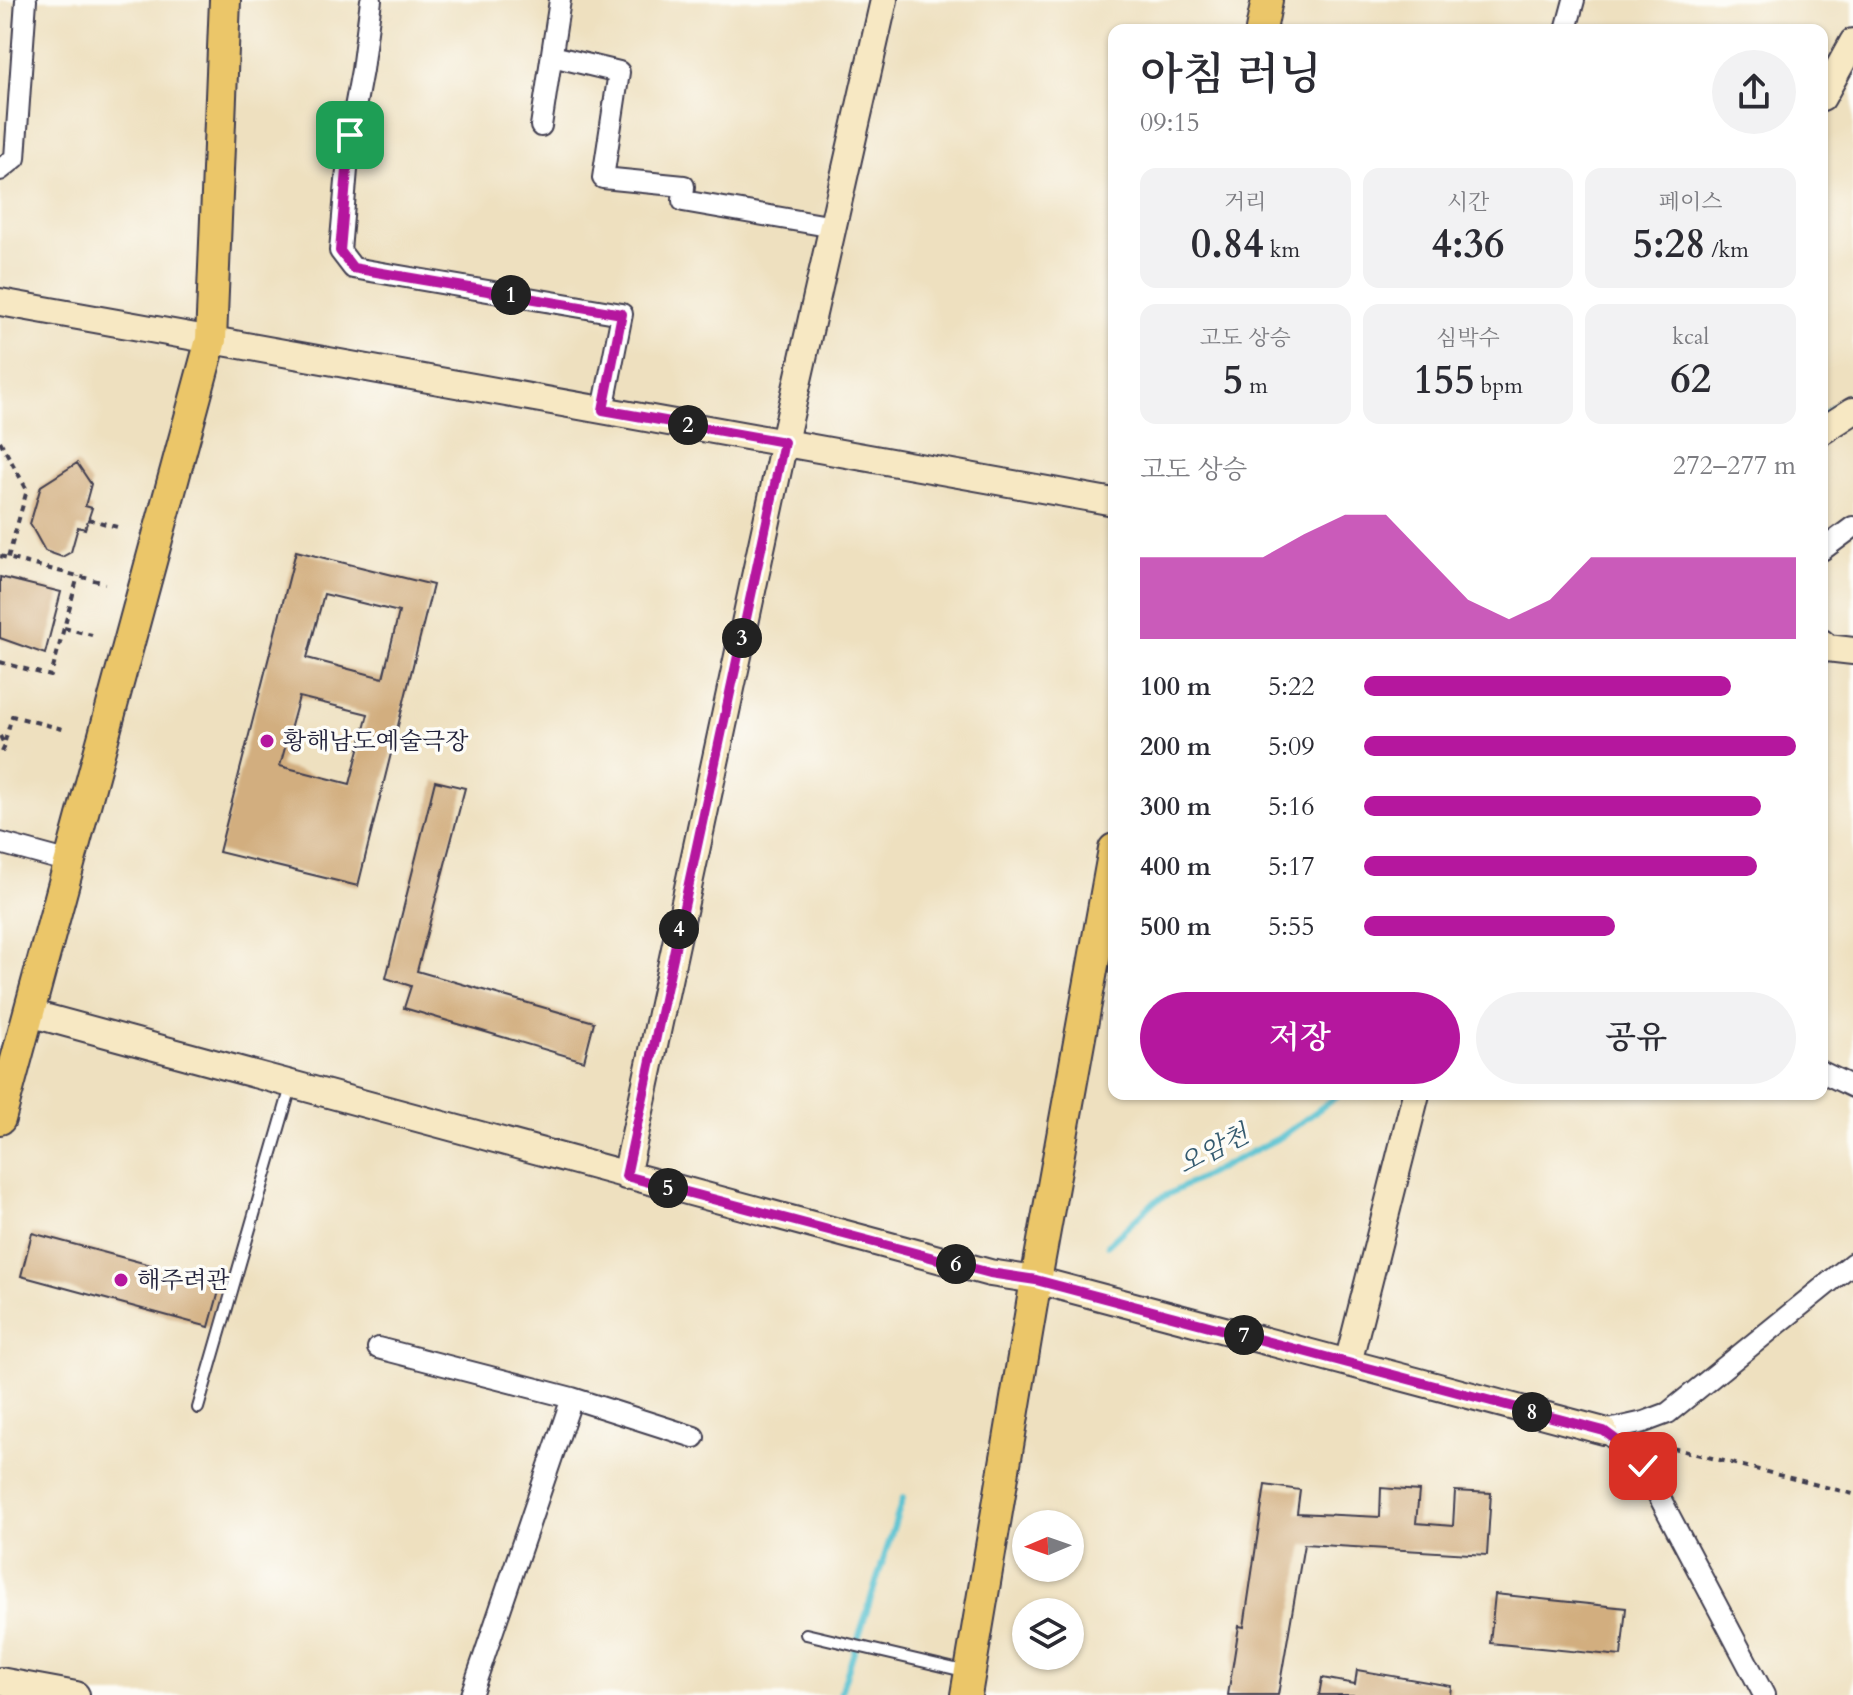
<!DOCTYPE html>
<html lang="ko">
<head>
<meta charset="utf-8">
<style>
	:root { --surface:#fff; --page:#f2f2f3; --text:#2b2b33; --muted:#7c7c81; --accent:#b5179e }
	body { margin:0; font-family:Cardo,"Noto Serif KR",serif; background:var(--page); color:var(--text); height:100vh; display:flex; flex-direction:column; font-size:30px; white-space:nowrap }
	* { box-sizing:border-box; margin:0 }
	p { font-size:26px; color:var(--muted) }
	.icon { flex:none; width:44px; height:44px; fill:none; stroke:currentColor; stroke-width:2; stroke-linecap:round; stroke-linejoin:round }
	.map { position:relative; flex:1; overflow:hidden }
	.details { position:absolute; left:1108px; top:24px; width:720px; height:1076px; display:flex; flex-direction:column; background:var(--surface); border-radius:16px; box-shadow:0 2px 6px #0004 }
	.details>* { flex:none }
	.needle { width:52px; rotate:268deg }
	.tools { position:absolute; left:1012px; top:1510px; display:grid; gap:16px }
	.tools a { display:grid; place-items:center; width:72px; height:72px; border-radius:50%; background:var(--surface); box-shadow:0 2px 6px #0004; font-size:40px }
	.pin { position:absolute; display:grid; place-items:center; width:68px; height:68px; color:#fff; margin:-34px; border-radius:16px; box-shadow:0 4px 12px #0006 }
	.km { position:absolute; width:40px; height:40px; margin:-20px; border-radius:50%; background:#222; color:#fff; font-size:22px; line-height:40px; text-align:center }
	.round { display:grid; place-items:center; flex:none; width:84px; height:84px; border-radius:42px; background:var(--page) }
	.summary { display:flex; align-items:center; justify-content:space-between; height:136px; padding:0 32px }
	h1 { font-size:44px; font-weight:600; line-height:60px }
	.metrics { display:grid; grid-template-columns:repeat(3,1fr); gap:12px; height:136px; padding:8px 32px }
	.metrics div { display:grid; align-content:center; border-radius:16px; background:var(--page); text-align:center }
	.metrics b { font-size:40px; font-weight:600 }
	.metrics small { font-size:22px; font-weight:400 }
	.metrics p { font-size:22px }
	.chart { height:224px; padding:16px 32px }
	.chart p { display:flex; justify-content:space-between }
	.chart svg { width:100%; height:144px; margin-top:8px; fill:var(--accent); opacity:.7 }
	.button { display:flex; gap:16px; margin-top:auto; padding:16px 32px }
	.button a { flex:1; height:92px; border-radius:48px; background:var(--accent); color:#fff; font-size:32px; font-weight:600; line-height:92px; text-align:center }
	.button a+a { background:var(--page); color:var(--text) }
	ul { padding:0 32px; list-style:none; font-size:26px }
	li { display:grid; grid-template-columns:128px 96px 1fr; align-items:center; height:60px }
	li i { height:20px; border-radius:10px; background:var(--accent) }
	.map>svg:first-child { display:block }
</style>
</head>
<body>
<div class="map">
<svg width="1853" height="1695" viewBox="0 0 1853 1695">
	<rect width="100%" height="100%" fill="#fdfcf7"/>
	<filter id="ink" filterUnits="userSpaceOnUse"><feTurbulence type="fractalNoise" baseFrequency=".0125" numOctaves="2"/><feDisplacementMap in="SourceGraphic" scale="16" xChannelSelector="R" yChannelSelector="G"/><feConvolveMatrix kernelMatrix="1 2 1 2 8 2 1 2 1" color-interpolation-filters="sRGB"/></filter>
	<filter id="wash" filterUnits="userSpaceOnUse"><feTurbulence type="fractalNoise" baseFrequency=".006" numOctaves="4" result="noise"/><feDisplacementMap in="SourceGraphic" scale="32" xChannelSelector="R" yChannelSelector="G"/><feGaussianBlur stdDeviation="1.8" result="paint"/><feColorMatrix in="noise" values="0 0 0 0 0 0 0 0 0 0 0 0 0 0 0 0 0 1.4 0 .05"/><feComposite in="paint" operator="in"/></filter>
	<g filter="url(#wash)">
		<rect width="100%" height="100%" fill="#eee0bf"/>
		<g fill="none" stroke-linecap="round" stroke-linejoin="round">
			<path stroke="#56c1d0" stroke-width="6" d="M1822 415 1853 394
				M1108 1245 1155 1201 1281 1137 1340 1094
				M840 1695 903 1498"/>
		</g>
		<g id="blocks">
			<path fill="#d2ae7f" fill-rule="evenodd" d="M77 463 91 484 85 506 92 508 85 529 78 527 71 552 62 557 45 551 30 524 41 486Z
				M296 551 433 585 358 886 219 852ZM324 594 399 612 383 678 307 658ZM299 697 368 714 350 784 280 766Z
				M0 577 61 592 45 654 0 638Z
				M435 781 465 788 417 971 594 1022 584 1061 404 1008 411 986 386 978Z
				M32 1233 221 1284 209 1327 21 1276Z
				M1265 1485 1300 1490 1297 1513 1380 1517 1381 1488 1419 1491 1416 1523 1453 1526 1455 1491 1491 1493 1487 1555 1304 1544 1278 1695H1228L1239 1626 1244 1627Z
				M1495 1594 1626 1608 1621 1656 1490 1643Z
				M1357 1670 1451 1686 1450 1695H1319L1322 1678 1355 1684Z"/>
		</g>
	</g>
	<g filter="url(#ink)">
		<use href="#blocks" fill-opacity="0" stroke="#413e4f" stroke-width="2"/>
		<g fill="none" stroke-linecap="round" stroke-linejoin="round">
			<defs>
				<path id="lane" d="M198 1408 291 1087
					M806 1634 968 1672"/>
				<path id="street" d="M371 0 362 70 350 135 340 251 353 268 622 314 603 410
					M1566 30 1574 0
					M552 56 619 72 603 178 684 186 683 201 834 227
					M541 126 560 0
					M0 170 15 158 26 0
					M1822 550 1853 527
					M0 843 70 862
					M1822 1072 1853 1087
					M378 1348 572 1398 694 1437
					M1604 1431 1630 1450 1643 1466 1764 1695
					M1604 1431 1644 1422 1668 1413 1853 1263
					M471 1695 572 1398"/>
				<path id="secondary" d="M1822 98 1853 42
					M0 302 1114 502
					M1822 431 1853 411
					M1822 643 1827 648 1853 651
					M29 1013 990 1273 1036 1280 1604 1431
					M626 1176 784 442 884 0
					M1348 1363 1416 1094
					M0 1681 76 1695"/>
				<path id="primary" d="M1261 30 1267 0
					M0 1119 211 340 225 0
					M966 1695 1036 1280 1114 849"/>
			</defs>
			<use href="#lane" stroke="#413e4f" stroke-width="14"/>
			<use href="#street" stroke="#413e4f" stroke-width="24"/>
			<use href="#secondary" stroke="#413e4f" stroke-width="30"/>
			<use href="#primary" stroke="#413e4f" stroke-width="34"/>
			<path stroke="#413e4f" stroke-width="4" stroke-dasharray="6 6" stroke-linecap="butt" d="M0 441 27 490 8 558
				M88 519 121 528
				M0 556 105 583
				M64 628 92 635
				M0 662 51 676 78 576
				M0 736 5 746 0 756
				M5 741 12 716 66 730
				M1649 1442 1853 1494"/>
			<use href="#lane" stroke="#fff" stroke-width="10"/>
			<use href="#street" stroke="#fff" stroke-width="20"/>
			<use href="#secondary" stroke="#f7e8c3" stroke-width="26"/>
			<use href="#primary" stroke="#ebc669" stroke-width="30"/>
		</g>
	</g>
	<g fill="none" stroke-linecap="round" stroke-linejoin="round" filter="url(#ink)">
		<defs>
			<path id="route" d="M350 135 340 251 353 268 622 314 603 410 784 442 626 1176 990 1273 1036 1280 1604 1431 1630 1450 1643 1466"/>
		</defs>
		<use href="#route" stroke="#fff" stroke-width="16"/>
		<use href="#route" stroke="#b5179e" stroke-width="10"/>
	</g>
	<g fill="#b5179e" stroke="#fdfcf7" stroke-width="3">
		<circle cx="267" cy="741" r="8"/>
		<circle cx="121" cy="1280" r="8"/>
	</g>
	<g text-anchor="middle" stroke-width="7" stroke-linejoin="round" paint-order="stroke">
		<g font-size="24" fill="#22223b" stroke="#fdfcf7" text-anchor="start">
			<text x="283" y="749">황해남도예술극장</text>
			<text x="137" y="1288">해주려관</text>
		</g>
		<g font-size="26" font-style="italic" fill="#345a6f" stroke="#fdfcf7">
			<text transform="translate(1213 1149) rotate(-27)" y="9">오암천</text>
		</g>
	</g>
</svg>
<div class="tools">
<a><svg class="needle" viewBox="-14 -14 28 28"><path d="M0-13l5 13h-10z" fill="#e53935"/><path d="M0 13l5-13h-10z" fill="#7c7c81"/></svg></a>
<a><svg class="icon" aria-label="layers" viewBox="0 0 24 24"><path d="M12 4l9 5-9 5-9-5zM3 14l9 5 9-5"/></svg></a>
</div>
<div class="pin" style="left:350px;top:135px;background:#1e9e55"><svg class="icon" aria-label="arrive" viewBox="0 0 24 24"><path d="M6 21V4h12l-3 4 3 4H6"/></svg></div>
<div class="pin" style="left:1643px;top:1466px;background:#d93025"><svg class="icon" aria-label="check" viewBox="0 0 24 24"><path d="M5 12l5 5 9-10"/></svg></div>
<b class="km" style="left:511px;top:295px">1</b>
<b class="km" style="left:688px;top:425px">2</b>
<b class="km" style="left:742px;top:638px">3</b>
<b class="km" style="left:679px;top:929px">4</b>
<b class="km" style="left:668px;top:1188px">5</b>
<b class="km" style="left:956px;top:1264px">6</b>
<b class="km" style="left:1244px;top:1335px">7</b>
<b class="km" style="left:1532px;top:1412px">8</b>
<section class="details">
<div class="summary"><div><h1>아침 러닝</h1><p>09:15</p></div><a class="round"><svg class="icon" aria-label="share" viewBox="0 0 24 24"><path d="M12 15V3M7 8l5-5 5 5M5 13v7h14v-7"/></svg></a></div>
<div class="metrics">
<div><p>거리</p><b>0.84<small> km</small></b></div>
<div><p>시간</p><b>4:36</b></div>
<div><p>페이스</p><b>5:28<small> /km</small></b></div>
</div>
<div class="metrics">
<div><p>고도 상승</p><b>5<small> m</small></b></div>
<div><p>심박수</p><b>155<small> bpm</small></b></div>
<div><p>kcal</p><b>62</b></div>
</div>
<div class="chart"><p><span>고도 상승</span>272–277 m</p>
<svg viewBox="0 0 160 44" preserveAspectRatio="none"><path d="M0 44V19L10 19L20 19L30 19L40 12L50 6L60 6L70 19L80 32L90 38L100 32L110 19L120 19L130 19L140 19L150 19L160 19V44z"/></svg>
</div>
<ul>
<li><b>100 m</b>5:22<i style="width:85%"></i></li>
<li><b>200 m</b>5:09<i style="width:100%"></i></li>
<li><b>300 m</b>5:16<i style="width:92%"></i></li>
<li><b>400 m</b>5:17<i style="width:91%"></i></li>
<li><b>500 m</b>5:55<i style="width:58%"></i></li>
</ul>
<div class="button"><a>저장</a><a>공유</a></div>
</section>
</div>
</body>
</html>
